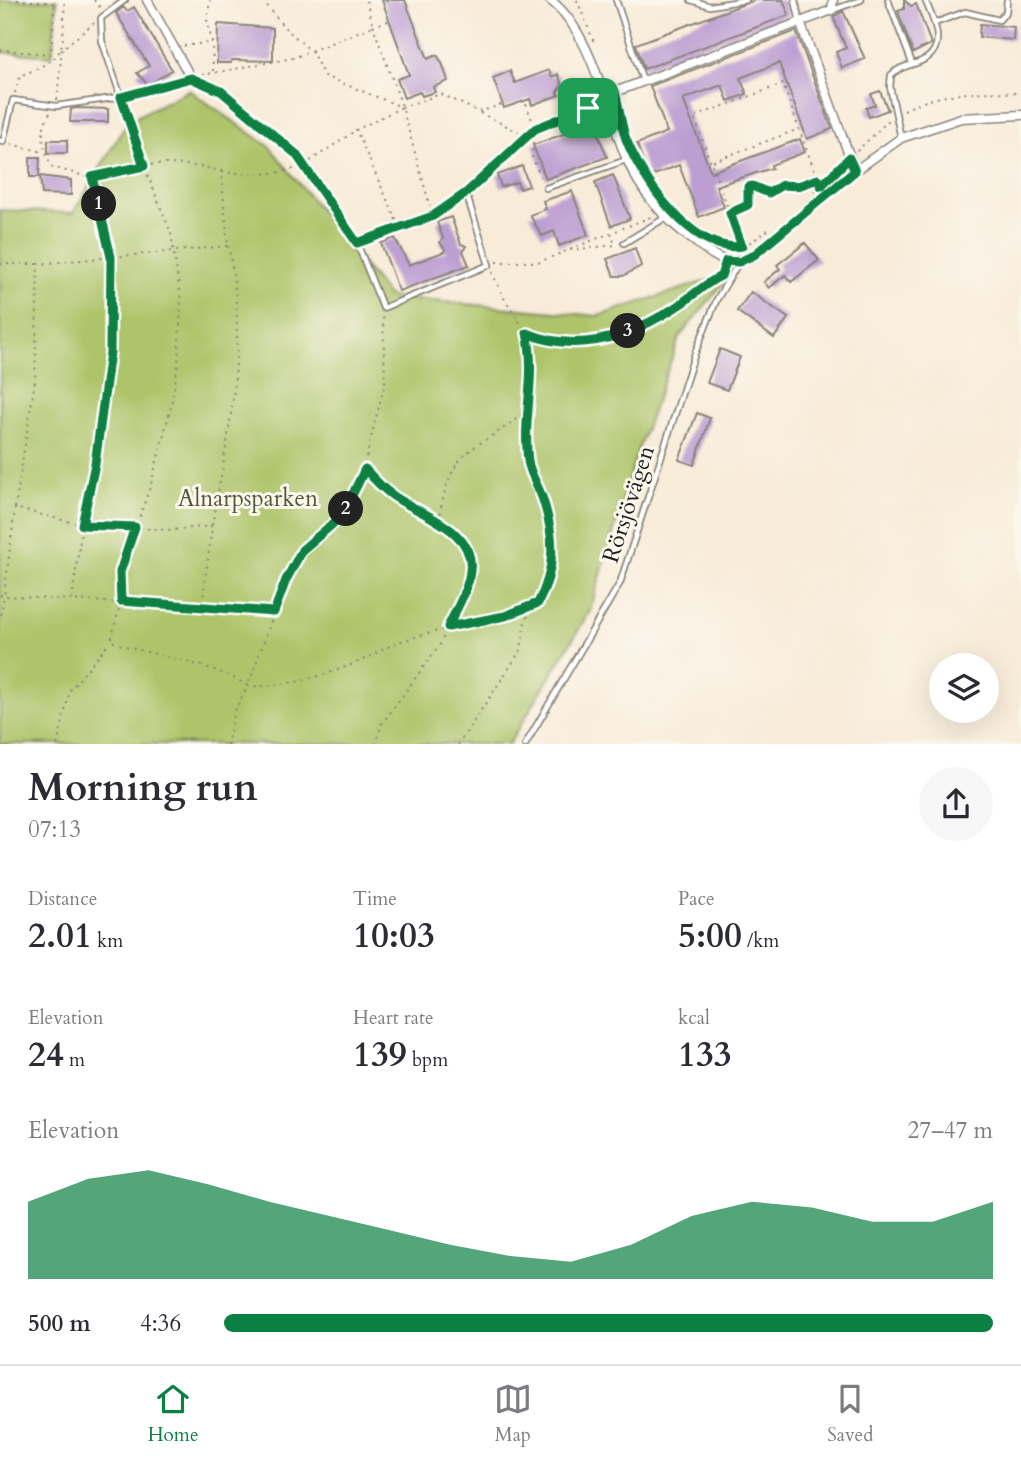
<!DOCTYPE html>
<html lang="en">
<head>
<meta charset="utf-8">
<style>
	:root { --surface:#fff; --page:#f7f7f7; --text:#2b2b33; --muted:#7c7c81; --line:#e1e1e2; --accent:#0b8043 }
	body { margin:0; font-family:Cardo,serif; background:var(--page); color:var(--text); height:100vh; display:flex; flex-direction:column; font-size:26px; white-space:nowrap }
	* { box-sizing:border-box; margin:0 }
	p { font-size:23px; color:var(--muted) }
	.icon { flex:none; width:38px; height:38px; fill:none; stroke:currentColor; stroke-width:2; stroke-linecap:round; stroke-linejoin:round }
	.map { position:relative; height:744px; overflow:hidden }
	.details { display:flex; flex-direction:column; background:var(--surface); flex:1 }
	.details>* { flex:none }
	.fabs { position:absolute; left:929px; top:653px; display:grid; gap:14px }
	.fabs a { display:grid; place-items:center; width:70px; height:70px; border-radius:50%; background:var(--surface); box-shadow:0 7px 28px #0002; font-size:35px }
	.pin { position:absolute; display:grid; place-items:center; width:60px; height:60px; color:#fff; margin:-30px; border-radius:14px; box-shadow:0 4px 10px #0006 }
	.km { position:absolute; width:35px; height:35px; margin:-18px; border-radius:50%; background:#222; color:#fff; font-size:19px; line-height:35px; text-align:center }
	.round { display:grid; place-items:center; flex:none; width:74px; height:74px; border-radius:37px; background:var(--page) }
	.head { display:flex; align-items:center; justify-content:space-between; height:119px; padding:0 28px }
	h1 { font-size:38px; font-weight:600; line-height:52px }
	.metrics { display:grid; grid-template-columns:repeat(3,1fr); gap:10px; height:119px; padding:7px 28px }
	.metrics div { display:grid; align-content:center }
	.metrics b { font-size:35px; font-weight:600 }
	.metrics small { font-size:19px; font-weight:400 }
	.metrics p { font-size:19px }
	.chart { height:196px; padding:14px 28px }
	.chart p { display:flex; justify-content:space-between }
	.chart svg { width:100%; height:126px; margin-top:7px; fill:var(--accent); opacity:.7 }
	ul { padding:0 28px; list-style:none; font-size:23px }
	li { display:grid; grid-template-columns:112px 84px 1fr; align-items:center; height:52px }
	li i { height:18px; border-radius:9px; background:var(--accent) }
	.dock { display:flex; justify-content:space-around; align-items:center; height:98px; border-top:2px solid var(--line); background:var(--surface); font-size:19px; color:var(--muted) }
	.dock a { display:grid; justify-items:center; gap:4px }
	.dock .active { color:var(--accent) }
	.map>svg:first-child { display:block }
</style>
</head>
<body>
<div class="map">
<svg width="1021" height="745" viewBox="0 0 1021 745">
	<rect width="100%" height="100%" fill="#fbf7ec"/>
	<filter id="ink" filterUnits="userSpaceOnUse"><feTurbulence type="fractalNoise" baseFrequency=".0143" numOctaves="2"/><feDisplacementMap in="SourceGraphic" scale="14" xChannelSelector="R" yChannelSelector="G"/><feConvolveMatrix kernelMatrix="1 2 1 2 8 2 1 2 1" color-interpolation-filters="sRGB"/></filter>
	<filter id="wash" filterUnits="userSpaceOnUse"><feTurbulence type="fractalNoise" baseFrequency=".00686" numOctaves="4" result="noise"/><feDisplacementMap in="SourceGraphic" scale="28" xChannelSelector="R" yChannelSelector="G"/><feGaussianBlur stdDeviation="1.57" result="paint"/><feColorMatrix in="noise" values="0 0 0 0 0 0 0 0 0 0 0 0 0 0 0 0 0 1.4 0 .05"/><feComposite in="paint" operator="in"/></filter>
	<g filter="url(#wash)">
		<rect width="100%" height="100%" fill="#f8ebd8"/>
		<path fill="#adc46a" stroke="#647043" stroke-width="2" d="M0 0H57L52 56 0 52Z
			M189 90 270 147 389 297 598 316 721 276 726 280 680 336 638 450 590 611 509 744H0V210L73 213 128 121Z"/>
		<g id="blocks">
			<path fill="#bb9ed2" d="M382 0H405L428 59 437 55 442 63 448 81 433 87 435 92 422 96 420 92 404 98 397 79 409 75Z
				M755 0H783L789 15 644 69 636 44Z
				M904 0 911 6 916 4 931 44 913 53 898 11 904 9Z
				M123 7 127 11 134 7 172 70 148 85 137 73 149 66 116 13Z
				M843 11 865 59 842 68 836 52 846 48 833 17Z
				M218 24 273 28V61L231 60V63H217Z
				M980 24 1014 27 1013 40 979 37Z
				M796 31 832 129 807 139 779 63 740 78 747 94 728 101 722 85 683 99 711 172 800 139 805 152 771 165 772 168 716 186 724 207 699 217 679 165 649 177 637 144 667 132 650 86Z
				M549 70 552 77 558 74 562 85 557 92 559 95 532 105 530 99 504 108 493 78 510 71 515 83Z
				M880 91 888 110 869 117 866 108 875 105 871 94Z
				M77 108 108 109V122H70L71 109Z
				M594 123 607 157 546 179 533 145Z
				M48 140H67V153H48Z
				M30 157H40L39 177H30Z
				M522 166 529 186 520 189 517 182 501 187 497 175Z
				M613 175 630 219 611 226 595 182Z
				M40 176 71 180V195L42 194Z
				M572 191 588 235 559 246 554 231 542 236 530 215 546 209 543 201Z
				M451 217 461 244 466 246 463 251 469 265 399 291 381 243 395 238 409 265 446 251 440 242 443 238 437 222Z
				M805 243 819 260 791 282 785 275 769 288 764 282 780 269 777 265Z
				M635 248 641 266 623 276H614L607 259Z
				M751 292 788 318 774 338 737 311Z
				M720 349 740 357 727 390 707 383Z
				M697 413 710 418 694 465 679 460Z"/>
		</g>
	</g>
	<g filter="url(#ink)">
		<use href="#blocks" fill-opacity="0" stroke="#8a847a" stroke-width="2"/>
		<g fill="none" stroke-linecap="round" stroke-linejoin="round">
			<defs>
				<path id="service" d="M616 0 643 81
					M691 0 710 6 746 0
					M795 0 800 22
					M888 0 912 63
					M833 10 861 0
					M935 23 965 12 999 20 1006 12 1007 0
					M121 97 102 41 101 18 125 0
					M901 138 890 87 891 75C902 64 915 66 927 58 947 44 932 17 925 0
					M0 141 3 142 13 100 56 106 121 97 191 78 221 91 296 154 357 243 383 308 489 265 466 193
					M546 188 626 160
					M624 243 665 218
					M525 745 620 583 695 353 717 299 739 262"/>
				<path id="minor" d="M147 0 191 78
					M550 0C591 30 607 112 626 157 641 193 666 221 697 243 718 259 727 268 754 255L855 171 901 138 961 118 1021 115
					M800 22 855 171
					M357 243 433 216 466 193 535 129 605 101 615 92 832 10 833 0"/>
			</defs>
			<use href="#service" stroke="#8a847a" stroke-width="8"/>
			<use href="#minor" stroke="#8a847a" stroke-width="11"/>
			<path stroke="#8a847a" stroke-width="2" stroke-dasharray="2 5" stroke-linecap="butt" d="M17 0 55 3
				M94 0 102 10
				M263 0 283 26 312 52 324 76 402 107 441 94 479 112 503 104
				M577 0 595 45
				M388 21 373 26 402 106
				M184 46 212 42 207 20 210 0
				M0 50 51 54 55 0
				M213 71 212 42H218
				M202 75 293 58 373 26 366 0
				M15 93 20 76C71 55 61 52 65 0
				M57 100 62 49 94 23
				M123 102 144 166 171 233 181 300 178 364 171 407 151 484 120 573 121 601 111 641C156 658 206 660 248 686L286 580 302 550 342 516 359 486 385 382 383 316
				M526 104 532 120
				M904 110C942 91 980 91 1021 93
				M50 113C38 132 43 148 52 167L92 178
				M480 113 519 132
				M533 142 532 157 542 180
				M11 144 43 152
				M857 151 891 118
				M310 161 355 131
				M710 161 694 117 783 84 799 129
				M222 172C248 174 271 176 296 168
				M814 192 843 165
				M730 213 748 205V188L752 186 769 193 782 185 798 186 817 179
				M396 220 356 130 402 107 430 206
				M611 233 615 245
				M709 240C738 254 748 245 772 227
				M570 250 616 245
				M741 252 742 246 711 162 799 129 820 185
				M496 262H539L653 216
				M0 264H37
				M492 272 504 298 527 333C579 356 631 336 676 307 692 297 705 283 721 276L723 269
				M365 470 392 495 447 526 468 553 471 568 441 643 381 725 376 745
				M15 508 35 381 38 264 112 257 92 178C135 162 177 160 221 171L228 246 112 257 107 384 82 525 15 508 4 596 274 612
				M439 521C450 440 478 454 528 409
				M212 525C229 434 249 338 228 246
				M0 595 4 596 0 618
				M72 599 82 525 172 530 212 526 202 605
				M57 745 70 690 110 642
				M227 745 235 710 248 686C283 688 325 676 358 662 373 656 386 646 402 641 447 627 493 620 537 604
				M458 745 521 650 525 621 548 583 553 565 552 535 543 502 528 463 533 361 527 333"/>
			<use href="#service" stroke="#fff" stroke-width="4.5"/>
			<use href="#minor" stroke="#fff" stroke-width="8"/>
		</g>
	</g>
	<g fill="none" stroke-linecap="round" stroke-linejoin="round" filter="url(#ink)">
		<defs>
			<path id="route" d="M191 78 221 91 296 154 357 243 433 216 466 193 535 129 605 100 615 92C619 107 621 124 626 139 642 180 693 254 742 246L730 213 748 205V187L752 186 769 193 782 185 798 186 818 179 821 186 849 158 855 171 754 255 739 262 726 261 721 276C705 283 692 297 676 307 631 336 579 355 527 333 537 379 522 416 528 461 530 474 539 487 543 500 555 537 556 569 538 603L505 616 448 627C456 609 468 591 470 571 476 529 418 514 392 495 382 488 373 478 365 469L342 516 302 550 286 580 274 612 121 601 120 572 135 527 82 525 95 464 110 352 111 257 92 177 144 166 121 97Z"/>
		</defs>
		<use href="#route" stroke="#fff" stroke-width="14"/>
		<use href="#route" stroke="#0b8043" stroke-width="9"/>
	</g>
	<g text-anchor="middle" stroke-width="6" stroke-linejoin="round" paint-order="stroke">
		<g font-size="23" fill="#4f5737" stroke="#fbf7ec">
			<text x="248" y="506">Alnarpsparken</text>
		</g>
		<g font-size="23" fill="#1c1c1c" stroke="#fbf7ec">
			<text transform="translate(628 504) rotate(-72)" y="8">Rörsjövägen</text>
		</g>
	</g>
</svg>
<div class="fabs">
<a><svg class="icon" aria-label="layers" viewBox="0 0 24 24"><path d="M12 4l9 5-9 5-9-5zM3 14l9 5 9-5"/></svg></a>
</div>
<div class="pin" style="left:588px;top:108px;background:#1e9e55"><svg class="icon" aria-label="arrive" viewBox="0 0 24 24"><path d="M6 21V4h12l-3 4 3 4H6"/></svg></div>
<b class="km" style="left:99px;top:204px">1</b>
<b class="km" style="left:346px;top:509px">2</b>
<b class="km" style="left:628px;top:331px">3</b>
</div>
<section class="details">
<div class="head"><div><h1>Morning run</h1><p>07:13</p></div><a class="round"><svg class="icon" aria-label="share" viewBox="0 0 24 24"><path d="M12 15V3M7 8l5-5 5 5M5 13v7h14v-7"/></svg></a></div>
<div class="metrics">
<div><p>Distance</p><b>2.01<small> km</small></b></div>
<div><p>Time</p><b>10:03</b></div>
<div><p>Pace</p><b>5:00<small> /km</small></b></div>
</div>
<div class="metrics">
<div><p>Elevation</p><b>24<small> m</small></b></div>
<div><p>Heart rate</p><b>139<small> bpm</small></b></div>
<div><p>kcal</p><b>133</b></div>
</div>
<div class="chart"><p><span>Elevation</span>27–47 m</p>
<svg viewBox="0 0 160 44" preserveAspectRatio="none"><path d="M0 44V17L10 9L20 6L30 11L40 17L50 22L60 27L70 32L80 36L90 38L100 32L110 22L120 17L130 19L140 24L150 24L160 17V44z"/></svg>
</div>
<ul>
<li><b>500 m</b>4:36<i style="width:100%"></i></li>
</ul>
</section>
<nav class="dock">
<a class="active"><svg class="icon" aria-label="home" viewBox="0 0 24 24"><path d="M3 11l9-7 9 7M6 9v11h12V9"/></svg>Home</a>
<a><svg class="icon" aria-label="map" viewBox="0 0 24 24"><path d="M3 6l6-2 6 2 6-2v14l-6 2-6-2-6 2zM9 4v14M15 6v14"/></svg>Map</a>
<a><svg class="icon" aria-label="saved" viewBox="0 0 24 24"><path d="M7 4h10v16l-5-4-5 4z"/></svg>Saved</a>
</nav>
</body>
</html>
